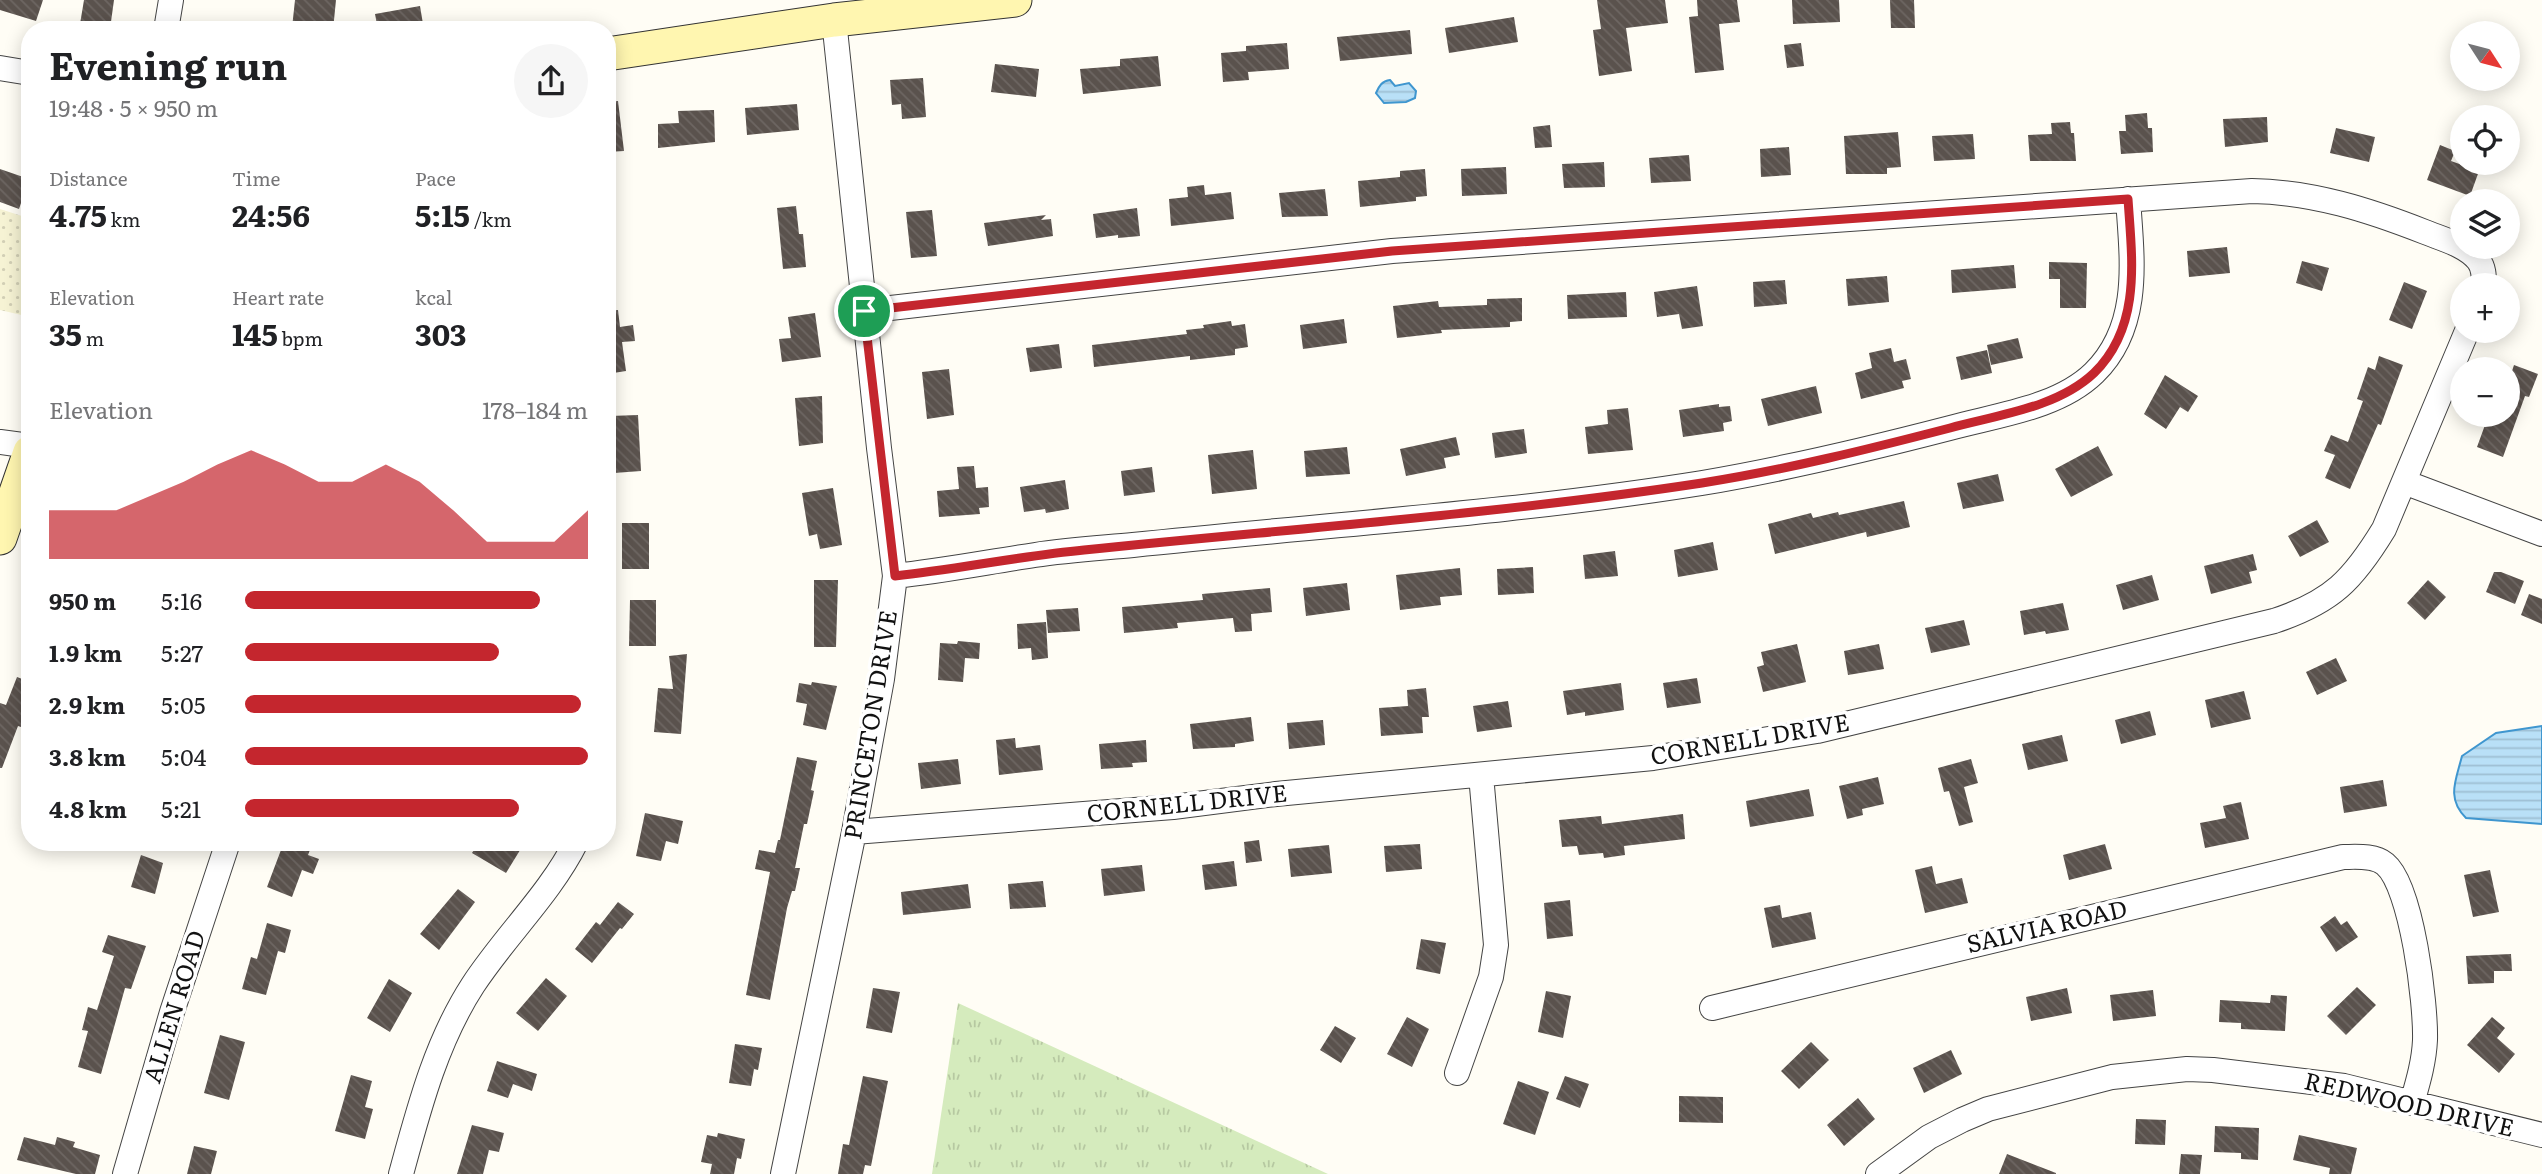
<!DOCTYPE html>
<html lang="en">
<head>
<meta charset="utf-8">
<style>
	:root { --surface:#fff; --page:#f6f6f6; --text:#202124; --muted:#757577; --accent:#c4262e }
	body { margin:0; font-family:Literata,serif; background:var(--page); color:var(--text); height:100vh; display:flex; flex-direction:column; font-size:26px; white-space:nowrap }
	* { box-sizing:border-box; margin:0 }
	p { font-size:23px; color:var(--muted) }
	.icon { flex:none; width:38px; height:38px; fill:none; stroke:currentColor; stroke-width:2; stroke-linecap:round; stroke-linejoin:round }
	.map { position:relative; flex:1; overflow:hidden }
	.details { position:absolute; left:21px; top:21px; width:595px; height:830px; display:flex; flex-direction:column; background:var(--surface); border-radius:28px; box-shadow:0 4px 18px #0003 }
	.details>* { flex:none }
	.needle { width:46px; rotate:126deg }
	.controls { position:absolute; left:2450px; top:21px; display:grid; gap:14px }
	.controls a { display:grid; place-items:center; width:70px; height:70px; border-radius:50%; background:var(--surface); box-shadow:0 4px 18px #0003; font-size:35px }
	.pin { position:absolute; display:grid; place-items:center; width:60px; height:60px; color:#fff; margin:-30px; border:4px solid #fff; border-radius:50%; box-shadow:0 2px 7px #0007 }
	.round { display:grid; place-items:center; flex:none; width:74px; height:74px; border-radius:37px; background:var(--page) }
	.overview { display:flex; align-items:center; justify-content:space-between; height:119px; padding:0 28px }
	h1 { font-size:38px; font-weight:700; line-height:52px }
	.metrics { display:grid; grid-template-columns:repeat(3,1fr); gap:10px; height:119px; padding:7px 28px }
	.metrics div { display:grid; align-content:center }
	.metrics b { font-size:30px; font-weight:700 }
	.metrics small { font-size:19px; font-weight:400 }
	.metrics p { font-size:19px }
	.chart { height:196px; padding:14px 28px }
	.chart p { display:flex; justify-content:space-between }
	.chart svg { width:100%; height:126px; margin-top:7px; fill:var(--accent); opacity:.7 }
	ul { padding:0 28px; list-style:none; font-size:23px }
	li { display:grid; grid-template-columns:112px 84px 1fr; align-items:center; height:52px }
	li i { height:18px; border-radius:9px; background:var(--accent) }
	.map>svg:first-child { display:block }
</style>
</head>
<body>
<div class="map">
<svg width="2542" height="1174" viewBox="0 0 2542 1174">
	<defs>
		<pattern id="farmland-dots" width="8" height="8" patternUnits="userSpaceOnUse" patternTransform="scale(1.75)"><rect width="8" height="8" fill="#f6f3d4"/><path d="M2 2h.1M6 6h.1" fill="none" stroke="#d2cfb5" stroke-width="1.8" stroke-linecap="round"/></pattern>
		<pattern id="park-tufts" width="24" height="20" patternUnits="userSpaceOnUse" patternTransform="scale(1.75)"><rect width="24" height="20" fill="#d5ebbd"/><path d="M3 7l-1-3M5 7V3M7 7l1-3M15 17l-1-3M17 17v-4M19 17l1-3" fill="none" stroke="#b6c8a1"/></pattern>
		<pattern id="water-rules" width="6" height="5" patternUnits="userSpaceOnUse" patternTransform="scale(1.75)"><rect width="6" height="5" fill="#b9e0f7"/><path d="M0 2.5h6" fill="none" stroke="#9ebfd3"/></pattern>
		<pattern id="building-back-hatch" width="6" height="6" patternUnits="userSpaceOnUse" patternTransform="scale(1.75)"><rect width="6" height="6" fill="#5a524d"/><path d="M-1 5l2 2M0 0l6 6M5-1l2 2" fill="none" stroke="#6d6662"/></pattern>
	</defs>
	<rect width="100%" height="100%" fill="#fffdf5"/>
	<path fill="url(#farmland-dots)" d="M30 204V317L0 310V209L25 217Z"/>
	<path fill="url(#park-tufts)" d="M958 1003 1328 1174H932Z"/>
	<path fill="url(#water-rules)" stroke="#3f96cf" stroke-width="2" d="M1390 80 1395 86 1409 83 1416 91 1415 98 1406 102 1384 103 1376 93C1379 86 1382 81 1390 80Z
		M2542 726V824L2466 818C2446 798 2456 780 2462 756L2496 733Z"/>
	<path fill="url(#building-back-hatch)" d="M0 0H43L36 21 0 10Z
		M84 0H114L110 29 80 24Z
		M295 0H336L333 30 292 28Z
		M1597 0H1665L1668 23 1626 28 1632 71 1599 76 1593 30 1601 29Z
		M1697 0H1737L1740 22 1719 24 1724 70 1695 73 1689 17 1698 16Z
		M1792 0H1839L1840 22 1793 24Z
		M1890 0H1914L1915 28H1891Z
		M420 6 424 30H378L375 14Z
		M1514 17 1518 42 1449 53 1445 28Z
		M1410 30 1412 54 1340 61 1337 37Z
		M1287 43 1289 69 1248 72 1249 80 1223 82 1221 53 1246 51V46Z
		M1801 43 1804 66 1787 68 1784 45Z
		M1158 56 1161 86 1083 94 1080 69 1120 66V59Z
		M995 64 1039 69 1036 97 991 92Z
		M923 78 926 117 902 119 901 104 892 105 890 80Z
		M618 101 624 151 607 152V102Z
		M797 104 799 130 747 135 745 108Z
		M714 110 715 142 658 148V124L679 123 678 111Z
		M2147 113 2148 128H2152L2153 152 2121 154 2119 131H2126L2125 115Z
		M2267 117 2268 142 2225 147 2223 119Z
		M2070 122 2071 133H2074L2076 161H2030L2028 135 2052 134 2051 123Z
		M1550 125 1552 147 1535 148 1533 127Z
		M2336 128 2375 137 2369 162 2330 153Z
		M1898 132 1901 167 1887 168V174H1846L1844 136Z
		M1973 134 1975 159 1934 161 1932 136Z
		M2440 145 2455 151 2451 161 2479 171 2470 196 2427 180Z
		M1789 147 1791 175 1761 177 1760 149Z
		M1689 155 1691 181 1651 183 1649 158Z
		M1604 162 1605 187 1564 188 1562 164Z
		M1506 167 1507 194 1462 196 1461 169Z
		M0 169 29 179 19 209 0 202Z
		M1425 169 1427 196 1416 197V201L1360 207 1358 181 1400 177V171Z
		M1204 185 1205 195 1231 192 1234 219 1171 226 1169 199 1188 197 1187 187Z
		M1325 189 1328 216 1282 217 1279 193Z
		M796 206 799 234H803L806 267 783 269 777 208Z
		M1137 208 1140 236 1118 238V235L1096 238 1093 214Z
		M932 210 937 256 911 258 906 212Z
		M1046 215 1041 220 1051 219 1053 236 988 246 984 223Z
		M2227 247 2230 273 2189 277 2187 251Z
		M2302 261 2329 268 2322 291 2296 283Z
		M2049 262 2087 263 2086 308H2060V279H2049Z
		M2014 265 2016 288 1952 293 1951 270Z
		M1887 276 1889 302 1848 306 1846 279Z
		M1785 280 1787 304 1754 307 1753 282Z
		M2404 282 2427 291 2412 329 2389 320Z
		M1697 286 1703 326 1682 329 1679 314 1657 317 1654 292Z
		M1626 292 1627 317 1568 319 1567 295Z
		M1522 298V321L1510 322V327L1441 330 1442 333 1397 338 1393 306 1438 301 1439 307 1487 305V299Z
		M618 310 620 327 633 325 635 341 622 342 626 371 607 374V311Z
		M815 313 821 357 782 362 779 339 791 338 788 317Z
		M1344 319 1347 343 1303 349 1300 325Z
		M1231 321 1232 326 1245 324 1248 347 1235 349V355L1190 360V356L1094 367 1092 345 1187 334 1186 330 1204 328 1203 325Z
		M2018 338 2023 358 1991 365 1987 345Z
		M1059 344 1062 368 1030 372 1026 348Z
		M1891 348 1894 362 1906 359 1911 379 1902 381 1904 388 1861 399 1855 373 1872 368 1869 353Z
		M1987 350 1992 373 1961 380 1956 357Z
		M2379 356 2403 365 2381 425 2378 424 2350 489 2325 478 2335 455 2324 451 2331 435 2348 442 2363 401 2357 399 2368 367 2375 370Z
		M2514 365 2538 374 2529 397 2525 396 2503 457 2477 447 2485 425 2489 426 2493 415H2508V383Z
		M949 369 954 415 927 419 922 372Z
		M2165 375 2198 396 2188 412 2180 407 2166 429 2144 414Z
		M1816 386 1822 413 1768 426 1761 399Z
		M822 396 823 443 799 446 795 398Z
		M1719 404V407L1730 406 1732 421 1723 423 1724 431 1683 437 1679 410Z
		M1628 408 1633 450 1588 454 1585 427 1608 424 1607 410Z
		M638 415 641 471 614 473 613 460H608L607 438H611L610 416Z
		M1524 429 1527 453 1495 458 1492 433Z
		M1456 437 1460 455 1444 458 1446 468 1406 476 1400 449Z
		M2098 446 2113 475 2071 497 2055 469Z
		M1347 447 1350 474 1306 477 1304 451Z
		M1253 450 1257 489 1212 494 1208 455Z
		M974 466 976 488 988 487 989 507 979 508 980 514 939 517 937 491 959 489 957 467Z
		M1152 467 1155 492 1124 496 1121 471Z
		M1998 474 2004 501 1963 509 1957 483Z
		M1065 480 1069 509 1046 513 1045 509 1024 512 1020 487Z
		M833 488 842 545 820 549 817 534 809 536 802 493Z
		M1904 501 1910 527 1867 537 1866 532 1775 554 1768 524 1811 513 1813 518 1838 512 1839 515Z
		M2317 520 2329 542 2300 557 2288 536Z
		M622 523H649V569H622Z
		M1713 542 1718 570 1678 577 1674 550Z
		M1615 551 1618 576 1585 579 1583 555Z
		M2253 554 2257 570 2249 572 2252 583 2211 594 2204 566Z
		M1533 567 1534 593 1498 595 1497 569Z
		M1460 568 1462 595 1440 597 1441 605 1400 610 1396 575Z
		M2494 572H2501L2524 581 2515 604 2486 592Z
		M2152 575 2159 600 2123 610 2116 585Z
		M814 580H838L836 647H814Z
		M2428 580 2446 597 2425 620 2407 603Z
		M1347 583 1350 610 1306 616 1303 588Z
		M1270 588 1272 612 1251 614 1252 631 1235 632 1233 618 1177 623 1178 628 1124 633 1122 607 1203 600 1202 594Z
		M2529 594 2542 599V624L2521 615Z
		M630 600H656V646H629Z
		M2063 603 2069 630 2046 634 2045 631 2024 635 2020 611Z
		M1078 608 1080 631 1048 633 1046 610Z
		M1964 620 1970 645 1931 653 1925 628Z
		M1046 622 1048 658 1032 660 1031 648 1018 649 1017 624Z
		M958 641 980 643 979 659 965 658 963 682 938 680 940 643 957 644Z
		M1797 644 1806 682 1763 692 1757 667 1764 665 1761 652Z
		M1879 644 1884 669 1848 675 1844 651Z
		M687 654 681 734 654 732 658 688 673 689 669 656Z
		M2336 658 2347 681 2317 695 2306 672Z
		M17 677 30 682V730L18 726 2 768H0V703L6 705Z
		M1697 678 1701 703 1667 708 1663 683Z
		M812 682 837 686 826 730 803 725 807 704 796 702 799 683 811 685Z
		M1621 683 1624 710 1585 716V712L1567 715 1563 691Z
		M1426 688 1429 717H1422L1423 733 1381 736 1379 708 1408 706 1407 690Z
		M2244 691 2251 719 2211 728 2205 700Z
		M1508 701 1512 727 1477 732 1473 706Z
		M2150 711 2156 735 2121 744 2115 720Z
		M1251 717 1254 741 1235 744V747L1193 749 1190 724Z
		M1323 720 1325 745 1289 749 1287 723Z
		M2062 735 2068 761 2028 770 2022 744Z
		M1015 738 1016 748 1040 745 1043 770 999 775 996 740Z
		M1146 740 1147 762 1132 763 1133 767 1101 769 1099 744Z
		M797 757 817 761 811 790 814 791 807 824H804L795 868H800L795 891H792L787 908 770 1000 746 995 770 872 755 869 759 850 775 853 778 840H780Z
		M958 759 961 784 921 789 918 763Z
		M1971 759 1978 783 1964 787 1973 822 1959 826 1949 791 1944 792 1938 768Z
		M1878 777 1884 804 1862 809 1863 815 1847 819 1839 786Z
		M2383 780 2387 806 2344 813 2340 787Z
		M1809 789 1814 816 1750 827 1746 801Z
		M2241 802 2249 839 2205 848 2200 823 2226 818 2223 806Z
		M645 813 683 821 678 844 666 841 661 861 636 856Z
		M1683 814 1685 839 1624 846 1625 855 1604 858 1603 853 1579 855 1577 846 1562 847 1559 820 1601 816 1602 824Z
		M1259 840 1262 861 1246 863 1244 842Z
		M284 842H313L308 855 319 859 313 874 302 870 292 897 267 887Z
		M479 842H525L506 873 472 853Z
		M1420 844 1422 869 1386 872 1384 846Z
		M2105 844 2112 869 2069 880 2063 855Z
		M1329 845 1332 873 1291 877 1288 849Z
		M141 855 163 863 155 894 131 887Z
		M1234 861 1237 886 1205 890 1202 865Z
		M1142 865 1145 891 1104 896 1101 869Z
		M1932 866 1936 884 1962 878 1968 903 1925 913 1915 870Z
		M2490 870 2499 912 2473 917 2464 875Z
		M1043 881 1046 907 1010 909 1008 884Z
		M968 884 971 908 903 915 901 892Z
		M458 889 475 902 439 950 420 934Z
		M1570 900 1573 936 1547 939 1544 903Z
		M618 902 634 914 622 929 620 928 592 963 575 949 596 922 600 925Z
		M1780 905 1782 918 1811 912 1816 939 1772 948 1764 908Z
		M2335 916 2341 925 2347 921 2358 937 2336 952 2320 927Z
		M267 923 291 930 285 953 278 951 266 995 242 989 251 957 257 959Z
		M108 935 146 946 131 989 125 988 101 1074 78 1067 88 1031 82 1030 88 1007 97 1010 114 956 102 952Z
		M1421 939 1446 943 1440 974 1416 969Z
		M2511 954 2512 971H2494V983L2468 984 2466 956Z
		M546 978 567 996 538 1031 516 1013Z
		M389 979 412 993 390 1032 367 1018Z
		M2357 987 2376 1005 2346 1035 2327 1016Z
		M873 988 900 992 892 1033 866 1028Z
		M2067 988 2072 1013 2031 1021 2026 997Z
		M2153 990 2156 1016 2113 1021 2110 995Z
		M1546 991 1571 996 1563 1038 1538 1032Z
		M2271 995 2287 996 2285 1031 2241 1029V1023L2219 1022 2220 1000 2270 1003Z
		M1407 1017 1429 1029 1412 1067 1387 1054Z
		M2492 1017 2505 1028 2497 1038 2515 1054 2499 1073 2467 1045Z
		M1335 1026 1356 1038 1341 1063 1320 1050Z
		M220 1035 245 1042 229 1100 204 1093Z
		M1811 1042 1829 1060 1799 1089 1781 1071Z
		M735 1044 762 1048 758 1070 754 1069 751 1086 729 1083Z
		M1951 1050 1962 1074 1924 1093 1913 1068Z
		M497 1061 537 1074 532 1091 513 1084 508 1098 487 1091Z
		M351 1075 372 1081 365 1107 373 1109 365 1139 335 1131Z
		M863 1076 888 1081 871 1166 865 1165 863 1174H838L843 1144 849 1145Z
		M1565 1076 1589 1084 1580 1108 1556 1099Z
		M1518 1081 1549 1092 1535 1135 1503 1124Z
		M1679 1096 1723 1097V1123L1679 1122Z
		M1858 1098 1875 1119 1844 1146 1827 1125Z
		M2136 1119 2166 1120 2165 1145 2135 1144Z
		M472 1125 504 1133 499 1152 489 1150 483 1174H457Z
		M2215 1126 2259 1128 2258 1160 2241 1159V1153L2214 1152Z
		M718 1133 745 1139 741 1159 737 1158 734 1174H710L712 1164 701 1162 707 1135 717 1137Z
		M2299 1135 2357 1148 2351 1174H2329L2330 1168 2293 1160Z
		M24 1137 55 1145 57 1137 75 1142 73 1147 100 1155 95 1174H76L17 1160Z
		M194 1146 217 1151 211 1174H187Z
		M2007 1154 2056 1173V1174H1999Z
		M2181 1154 2202 1155 2200 1174H2179Z"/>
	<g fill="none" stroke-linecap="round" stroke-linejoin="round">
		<defs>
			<path id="street" d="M166 30 171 0
				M0 68 30 73
				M864 311 1392 251 2252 191C2313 192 2369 210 2425 232 2442 239 2466 245 2478 260 2484 267 2484 276 2484 285
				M0 442 30 446
				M2404 482 2542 534
				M895 576C942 571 988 562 1035 555 1067 550 1101 548 1133 545 1323 525 1514 513 1702 483 1785 469 1869 449 1950 428 1997 415 2058 408 2094 373 2142 326 2132 259 2128 199
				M854 832 1173 807 1276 794 1653 758 1817 731 2274 621C2332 602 2353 580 2384 529L2467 331
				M1712 1008 2343 857C2356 857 2374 855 2385 864 2412 886 2426 1004 2425 1040 2424 1062 2418 1082 2412 1103
				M1457 1073 1491 977 1496 945 1481 775
				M125 1174 172 1012 228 842
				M401 1174C419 1108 436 1042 473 985 505 936 550 894 576 842
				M783 1174 854 832 882 679 895 576 879 448 834 20
				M1878 1174 1929 1137 1962 1120 1988 1109 2112 1077 2187 1069 2213 1070 2344 1086 2542 1135"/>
			<path id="secondary" d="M607 54 834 20 1015 0
				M0 538 30 452"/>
		</defs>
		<use href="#street" stroke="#444" stroke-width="26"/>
		<use href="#secondary" stroke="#333" stroke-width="35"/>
		<use href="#street" stroke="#fff" stroke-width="24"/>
		<use href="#secondary" stroke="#fff6b0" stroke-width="33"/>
	</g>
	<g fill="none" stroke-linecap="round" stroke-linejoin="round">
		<defs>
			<path id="route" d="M2128 199C2132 259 2142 326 2094 373 2057 408 1997 415 1950 428 1869 449 1785 470 1702 483 1499 514 1289 529 1084 550 1021 556 958 569 895 576L864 311 1392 251Z"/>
		</defs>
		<use href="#route" stroke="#fff" stroke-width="14"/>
		<use href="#route" stroke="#c4262e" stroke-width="9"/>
	</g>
	<g text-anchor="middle" stroke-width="7" stroke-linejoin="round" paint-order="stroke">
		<g font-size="24" fill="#111" stroke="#fff">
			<text transform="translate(871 725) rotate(-81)" y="8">PRINCETON DRIVE</text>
			<text transform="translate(1750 740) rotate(-10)" y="8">CORNELL DRIVE</text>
			<text transform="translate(1187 804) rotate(-6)" y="8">CORNELL DRIVE</text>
			<text transform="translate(2047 927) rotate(-13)" y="8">SALVIA ROAD</text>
			<text transform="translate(175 1007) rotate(-73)" y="8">ALLEN ROAD</text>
			<text transform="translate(2409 1105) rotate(13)" y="8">REDWOOD DRIVE</text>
		</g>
	</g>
</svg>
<div class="controls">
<a><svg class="needle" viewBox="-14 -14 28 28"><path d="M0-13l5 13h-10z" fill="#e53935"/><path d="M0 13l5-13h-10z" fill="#757577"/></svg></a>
<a><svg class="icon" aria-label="locate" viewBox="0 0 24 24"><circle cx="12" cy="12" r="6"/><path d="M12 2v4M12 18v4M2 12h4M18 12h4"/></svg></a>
<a><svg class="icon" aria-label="layers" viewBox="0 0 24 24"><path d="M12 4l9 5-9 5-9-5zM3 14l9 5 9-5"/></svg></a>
<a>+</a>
<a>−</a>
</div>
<div class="pin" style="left:864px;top:311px;background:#1e9e55"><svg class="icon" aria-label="arrive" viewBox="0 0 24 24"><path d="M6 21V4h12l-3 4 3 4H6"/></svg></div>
<section class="details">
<div class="overview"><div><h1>Evening run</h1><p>19:48 · 5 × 950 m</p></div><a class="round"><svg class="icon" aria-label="share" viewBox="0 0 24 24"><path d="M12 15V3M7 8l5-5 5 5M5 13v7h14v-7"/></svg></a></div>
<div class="metrics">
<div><p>Distance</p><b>4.75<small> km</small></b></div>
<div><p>Time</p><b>24:56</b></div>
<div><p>Pace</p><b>5:15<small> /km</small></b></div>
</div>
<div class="metrics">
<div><p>Elevation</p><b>35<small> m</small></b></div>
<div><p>Heart rate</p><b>145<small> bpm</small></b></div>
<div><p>kcal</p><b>303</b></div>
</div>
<div class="chart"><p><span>Elevation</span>178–184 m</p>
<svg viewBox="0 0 160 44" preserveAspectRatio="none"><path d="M0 44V27L10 27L20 27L30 22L40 17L50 11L60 6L70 11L80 17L90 17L100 11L110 17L120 27L130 38L140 38L150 38L160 27V44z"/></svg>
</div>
<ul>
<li><b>950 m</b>5:16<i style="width:86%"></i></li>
<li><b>1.9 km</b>5:27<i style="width:74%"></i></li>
<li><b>2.9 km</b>5:05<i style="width:98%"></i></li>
<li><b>3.8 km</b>5:04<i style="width:100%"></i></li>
<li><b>4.8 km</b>5:21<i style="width:80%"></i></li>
</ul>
</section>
</div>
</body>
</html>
